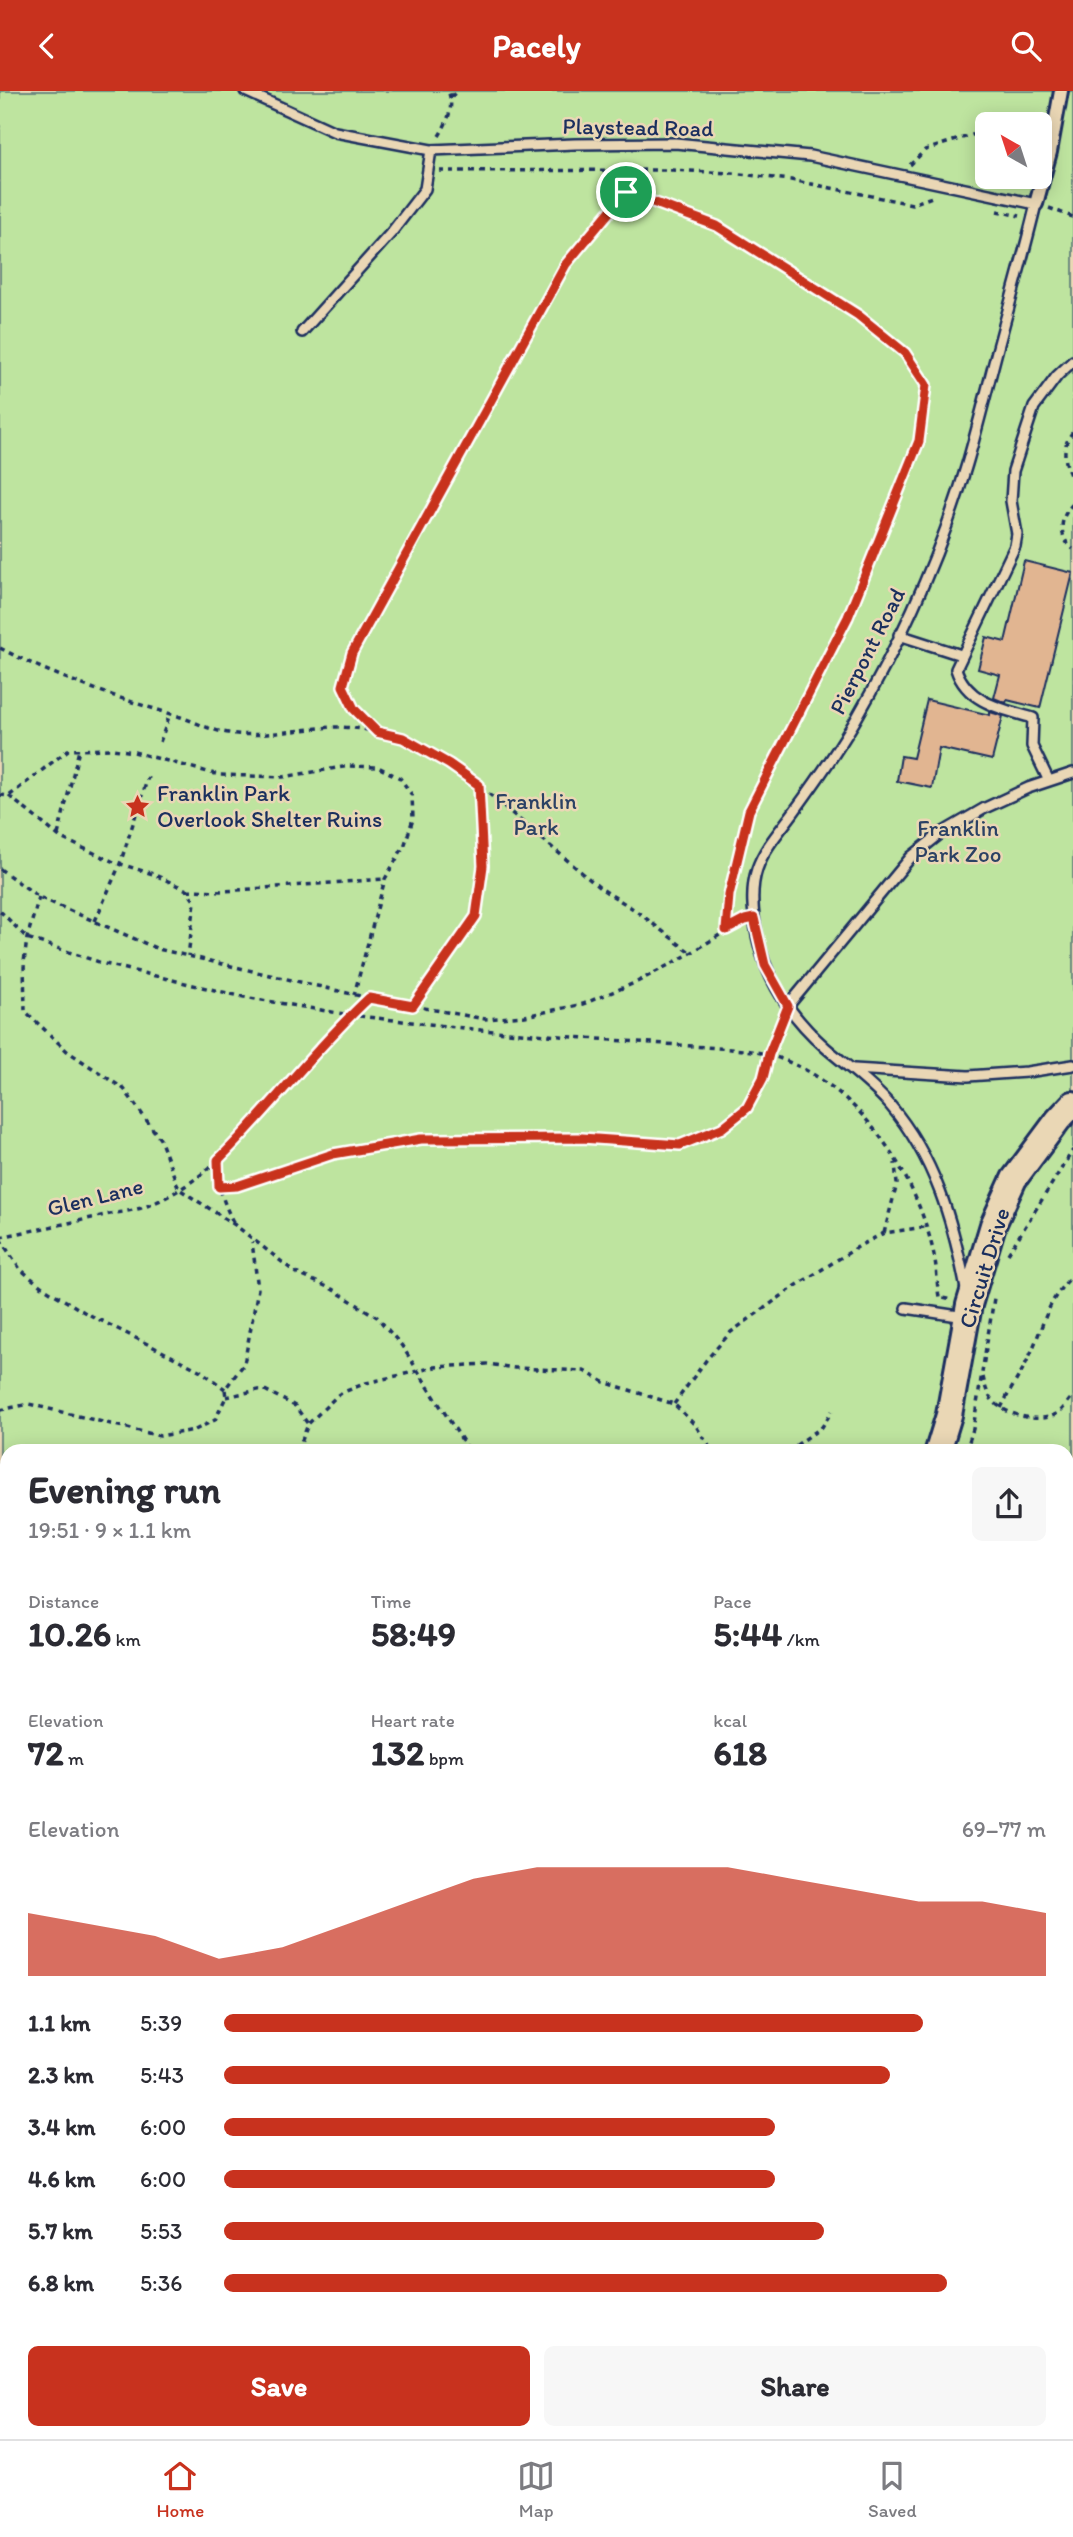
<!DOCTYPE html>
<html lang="en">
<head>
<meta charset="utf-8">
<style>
	:root { --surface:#fff; --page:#f7f7f7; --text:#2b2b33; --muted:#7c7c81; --line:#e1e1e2; --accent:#c8321e }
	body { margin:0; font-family:Itim,sans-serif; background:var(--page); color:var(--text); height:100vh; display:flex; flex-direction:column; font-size:26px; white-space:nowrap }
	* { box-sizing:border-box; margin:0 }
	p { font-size:23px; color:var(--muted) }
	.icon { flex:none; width:38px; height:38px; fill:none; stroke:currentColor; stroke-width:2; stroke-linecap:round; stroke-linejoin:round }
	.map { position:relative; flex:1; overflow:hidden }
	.panel { position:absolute; left:0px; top:1353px; width:1074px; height:996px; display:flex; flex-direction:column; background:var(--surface); border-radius:21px 21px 0 0; box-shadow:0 4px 18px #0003 }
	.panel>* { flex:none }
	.needle { width:46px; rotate:321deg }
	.buttons { position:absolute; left:975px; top:21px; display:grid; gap:14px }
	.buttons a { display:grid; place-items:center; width:77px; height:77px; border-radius:10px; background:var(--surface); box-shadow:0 4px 18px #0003; font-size:35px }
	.pin { position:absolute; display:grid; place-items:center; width:60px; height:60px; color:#fff; margin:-30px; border:4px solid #fff; border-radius:50%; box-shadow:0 2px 7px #0007 }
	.round { display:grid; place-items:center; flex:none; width:74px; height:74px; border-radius:10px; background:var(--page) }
	.summary { display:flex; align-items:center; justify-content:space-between; height:119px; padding:0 28px }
	h1 { font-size:38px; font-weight:700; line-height:52px }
	.stats { display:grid; grid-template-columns:repeat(3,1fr); gap:10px; height:119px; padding:7px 28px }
	.stats div { display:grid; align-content:center }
	.stats b { font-size:35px; font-weight:700 }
	.stats small { font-size:19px; font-weight:400 }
	.stats p { font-size:19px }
	.chart { height:196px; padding:14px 28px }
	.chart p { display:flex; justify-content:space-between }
	.chart svg { width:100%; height:126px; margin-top:7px; fill:var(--accent); opacity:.7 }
	.primary-button { display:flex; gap:14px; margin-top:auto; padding:14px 28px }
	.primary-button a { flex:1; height:80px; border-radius:10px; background:var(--accent); color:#fff; font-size:28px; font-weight:700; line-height:80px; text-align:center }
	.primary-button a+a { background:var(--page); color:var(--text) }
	ul { padding:0 28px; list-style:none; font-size:23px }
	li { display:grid; grid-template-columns:112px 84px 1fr; align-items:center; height:52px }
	li i { height:18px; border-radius:9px; background:var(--accent) }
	header { display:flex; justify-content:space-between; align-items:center; height:91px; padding:0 28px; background:var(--accent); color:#fff; font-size:32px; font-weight:700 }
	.menu { display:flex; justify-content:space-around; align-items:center; height:98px; border-top:2px solid var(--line); background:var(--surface); font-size:19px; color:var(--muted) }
	.menu a { display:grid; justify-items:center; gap:4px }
	.menu .on { color:var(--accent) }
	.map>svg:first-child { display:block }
</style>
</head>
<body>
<header><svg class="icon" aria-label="back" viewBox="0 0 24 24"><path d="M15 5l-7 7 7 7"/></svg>Pacely<svg class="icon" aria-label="search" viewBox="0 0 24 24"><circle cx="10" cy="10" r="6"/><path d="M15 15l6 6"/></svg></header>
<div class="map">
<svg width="1073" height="2348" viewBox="0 0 1073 2348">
	<rect width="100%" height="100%" fill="#ead7b5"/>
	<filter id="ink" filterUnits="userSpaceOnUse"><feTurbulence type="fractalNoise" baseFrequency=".0143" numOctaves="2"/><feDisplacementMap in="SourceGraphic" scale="14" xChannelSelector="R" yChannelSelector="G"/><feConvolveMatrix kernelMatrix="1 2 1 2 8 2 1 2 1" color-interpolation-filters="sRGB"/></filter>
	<g filter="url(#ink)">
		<path fill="#bee49f" stroke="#6c8a7e" stroke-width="2" fill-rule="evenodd" d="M0 0H1073V2348H0ZM987 33H1040V86H987ZM7 1360H1068V2342H7Z"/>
		<path fill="#e1b591" stroke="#1b2f5e" stroke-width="2" d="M1024 470 1073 482 1040 617 1007 609 1006 612 994 607 1000 584 978 578 986 546 1005 551Z
			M927 609 990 624V621L1003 625 992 669 939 657 932 697 897 690 901 665 913 667Z"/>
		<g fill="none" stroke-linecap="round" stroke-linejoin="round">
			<defs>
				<path id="service" d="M245 0 335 41 431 59 575 53 675 52 810 65 1036 113C1025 159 1012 204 1000 249 989 290 979 332 967 373 941 462 901 550 855 630 836 662 815 692 793 722 780 740 764 757 757 778 750 799 753 823 757 845 766 889 792 927 826 957 848 976 871 992 890 1014 935 1067 953 1131 966 1198
					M302 241 391 142 425 98 431 59
					M899 544 961 564
					M1049 690 1032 655 1033 627C1003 618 967 612 956 578L1015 455 1017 443 1011 410 1013 380 1034 316 1057 285 1073 270
					M788 915 911 766 940 743 985 717 1028 697 1073 682
					M854 978 968 985 1027 981 1073 974
					M906 1217 965 1226"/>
				<path id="pedestrian" d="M1036 113 1050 61 1061 0"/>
				<path id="secondary" d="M938 1360 949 1324 969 1214 993 1134 1014 1088 1058 1029 1073 1013
					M484 2348 486 2342"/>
			</defs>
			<use href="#service" stroke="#1b2f5e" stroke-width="14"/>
			<use href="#pedestrian" stroke="#1b2f5e" stroke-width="18"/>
			<use href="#secondary" stroke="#1b2f5e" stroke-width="30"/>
			<path stroke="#1b2f5e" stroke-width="3.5" stroke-dasharray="5 5" stroke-linecap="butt" d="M451 6 457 0
				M439 45C447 32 455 15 448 0
				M910 74 925 59 972 44 987 43
				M440 80 672 79 732 82 791 89 912 113 932 106
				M626 101 717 135 858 224 905 262 926 294 919 350 848 526 749 720 729 804 726 839
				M1049 117 1073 126
				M997 120 1020 125
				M1073 341C1059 357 1066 374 1073 392
				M1073 413C1059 426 1058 446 1073 458
				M0 557C57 587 117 607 178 625 193 630 208 638 223 641 262 649 302 636 340 636 395 638 437 661 479 694L483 775 476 825 413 915
				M376 639 354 618 343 595 352 562 566 173 645 79
				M160 651 170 623
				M481 696 600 797 635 819 691 862
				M0 704 9 705 68 659 113 658 134 661 219 684 283 686 349 675 378 676 400 687 412 704 413 728 405 753 385 788 354 904
				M9 705 61 747 114 771 153 783 187 799 195 811 188 865
				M58 744 79 659
				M0 778 39 806 158 858 369 907 485 928 525 925 583 913 637 891 691 862 742 830
				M187 799 224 800 384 788
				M39 806 27 847 24 872 25 920 67 960 124 998 160 1048 179 1098 235 1134 296 1182 332 1198 377 1226 402 1255 469 1360
				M0 820 27 847 105 873 244 906 350 924 481 939 744 959C844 971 917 1075 935 1169 937 1181 937 1194 939 1206L951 1209
				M95 830 120 773 148 686
				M217 1069C217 1094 223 1111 234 1133
				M219 1096 237 1095 333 1063 421 1048 582 1047 680 1054 722 1037 747 1017 763 987 769 963 783 928
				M884 1142 897 1093 895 1072
				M0 1146C35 1139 70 1132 105 1124 119 1121 134 1120 147 1115 235 1081 301 970 369 907
				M0 1148 20 1178 41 1195 84 1221 201 1280 225 1298
				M1008 1163 1073 1059
				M983 1286C985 1295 987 1304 994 1311 1008 1325 1041 1333 1058 1322 1064 1318 1068 1310 1073 1305
				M226 1306 263 1298 295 1315 308 1333
				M674 1313 707 1268 731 1241 794 1196 861 1154 884 1142 925 1136
				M1001 1317C1009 1300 1020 1285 1028 1268 1042 1240 1048 1205 1073 1185
				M0 1319 29 1313 160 1345 195 1339 215 1329 226 1306 225 1298 244 1273 258 1198 252 1151
				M298 1360 308 1333 339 1303 366 1292 435 1276 487 1273 515 1277 584 1280 604 1291 674 1313 696 1335 712 1360
				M788 1360 822 1336 832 1320
				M966 1360 973 1338 994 1207
				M1068 1443 1073 1444
				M0 1620 7 1624
				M1068 1705 1073 1707
				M0 1995 7 1996
				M1068 2114H1073
				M0 2145 7 2142
				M0 2315 7 2310
				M395 2348 396 2342
				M575 2348V2342"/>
			<use href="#service" stroke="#ead7b5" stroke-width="9"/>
			<use href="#pedestrian" stroke="#ead7b5" stroke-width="12"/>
			<use href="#secondary" stroke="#ead7b5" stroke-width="24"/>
		</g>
	</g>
	<g fill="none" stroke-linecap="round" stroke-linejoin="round" filter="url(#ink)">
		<defs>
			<path id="route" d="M626 101 717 135 858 224 905 262 926 294 919 350 848 526 749 720 729 804 726 839 745 829 754 827 765 874 788 915 769 963 763 987 747 1017 722 1037 680 1054 582 1047 421 1048 333 1063 237 1095 219 1096 218 1069C271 1017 315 957 369 907L413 915 476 825 483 775 479 694 449 673 403 647 377 641 354 618 343 595 352 562 566 173Z"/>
		</defs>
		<use href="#route" stroke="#fff" stroke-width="14"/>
		<use href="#route" stroke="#c8321e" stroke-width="9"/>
	</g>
	<defs>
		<symbol id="sight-bare" viewBox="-9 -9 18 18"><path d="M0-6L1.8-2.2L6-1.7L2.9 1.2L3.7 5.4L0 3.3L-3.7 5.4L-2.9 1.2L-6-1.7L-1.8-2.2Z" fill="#c8321e" stroke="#ead7b5" stroke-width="2.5" paint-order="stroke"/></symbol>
	</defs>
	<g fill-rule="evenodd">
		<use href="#sight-bare" x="120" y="698" width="35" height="35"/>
	</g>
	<g text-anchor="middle" stroke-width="5" stroke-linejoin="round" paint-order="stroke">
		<g font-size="23" fill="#1b2f5e" stroke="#ead7b5">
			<text transform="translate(638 36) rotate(1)" y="8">Playstead Road</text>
			<text transform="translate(867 560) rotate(-63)" y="8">Pierpont Road</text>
			<text transform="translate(95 1106) rotate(-14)" y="8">Glen Lane</text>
			<text transform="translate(984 1177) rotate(-73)" y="8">Circuit Drive</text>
		</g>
		<g font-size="23" fill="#1b2f5e" stroke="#ead7b5" text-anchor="start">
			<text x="157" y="710">Franklin Park<tspan x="157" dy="26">Overlook Shelter Ruins</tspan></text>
		</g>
		<g font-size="23" fill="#2b4164" stroke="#ead7b5">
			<text x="536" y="718">Franklin<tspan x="536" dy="26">Park</tspan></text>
			<text x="958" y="745">Franklin<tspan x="958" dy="26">Park Zoo</tspan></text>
		</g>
	</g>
</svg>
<div class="buttons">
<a><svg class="needle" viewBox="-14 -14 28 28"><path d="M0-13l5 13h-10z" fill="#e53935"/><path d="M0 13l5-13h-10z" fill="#7c7c81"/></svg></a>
</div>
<div class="pin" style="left:626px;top:101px;background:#1e9e55"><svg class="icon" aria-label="arrive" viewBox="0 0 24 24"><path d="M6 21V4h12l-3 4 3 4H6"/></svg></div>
<section class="panel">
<div class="summary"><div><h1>Evening run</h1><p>19:51 · 9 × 1.1 km</p></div><a class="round"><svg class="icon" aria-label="share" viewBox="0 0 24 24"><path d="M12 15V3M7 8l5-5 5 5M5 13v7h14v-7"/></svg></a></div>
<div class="stats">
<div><p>Distance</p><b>10.26<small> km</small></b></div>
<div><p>Time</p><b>58:49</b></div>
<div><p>Pace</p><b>5:44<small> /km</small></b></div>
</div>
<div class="stats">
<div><p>Elevation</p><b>72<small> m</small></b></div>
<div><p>Heart rate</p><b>132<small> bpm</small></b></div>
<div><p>kcal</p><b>618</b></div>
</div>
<div class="chart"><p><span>Elevation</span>69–77 m</p>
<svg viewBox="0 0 160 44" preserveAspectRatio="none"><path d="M0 44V22L10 26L20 30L30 38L40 34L50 26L60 18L70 10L80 6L90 6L100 6L110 6L120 10L130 14L140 18L150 18L160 22V44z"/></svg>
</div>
<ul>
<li><b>1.1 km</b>5:39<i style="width:85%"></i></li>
<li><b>2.3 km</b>5:43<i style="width:81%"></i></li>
<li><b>3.4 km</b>6:00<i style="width:67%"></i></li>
<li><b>4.6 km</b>6:00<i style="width:67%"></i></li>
<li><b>5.7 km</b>5:53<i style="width:73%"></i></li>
<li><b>6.8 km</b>5:36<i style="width:88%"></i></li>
</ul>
<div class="primary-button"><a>Save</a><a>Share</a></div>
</section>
</div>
<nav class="menu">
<a class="on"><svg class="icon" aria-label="home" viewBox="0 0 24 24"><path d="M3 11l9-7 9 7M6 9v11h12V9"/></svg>Home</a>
<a><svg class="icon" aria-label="map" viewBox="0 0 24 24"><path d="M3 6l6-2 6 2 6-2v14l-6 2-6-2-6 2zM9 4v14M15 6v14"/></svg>Map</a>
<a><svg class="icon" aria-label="saved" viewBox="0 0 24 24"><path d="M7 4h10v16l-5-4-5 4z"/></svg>Saved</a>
</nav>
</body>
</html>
